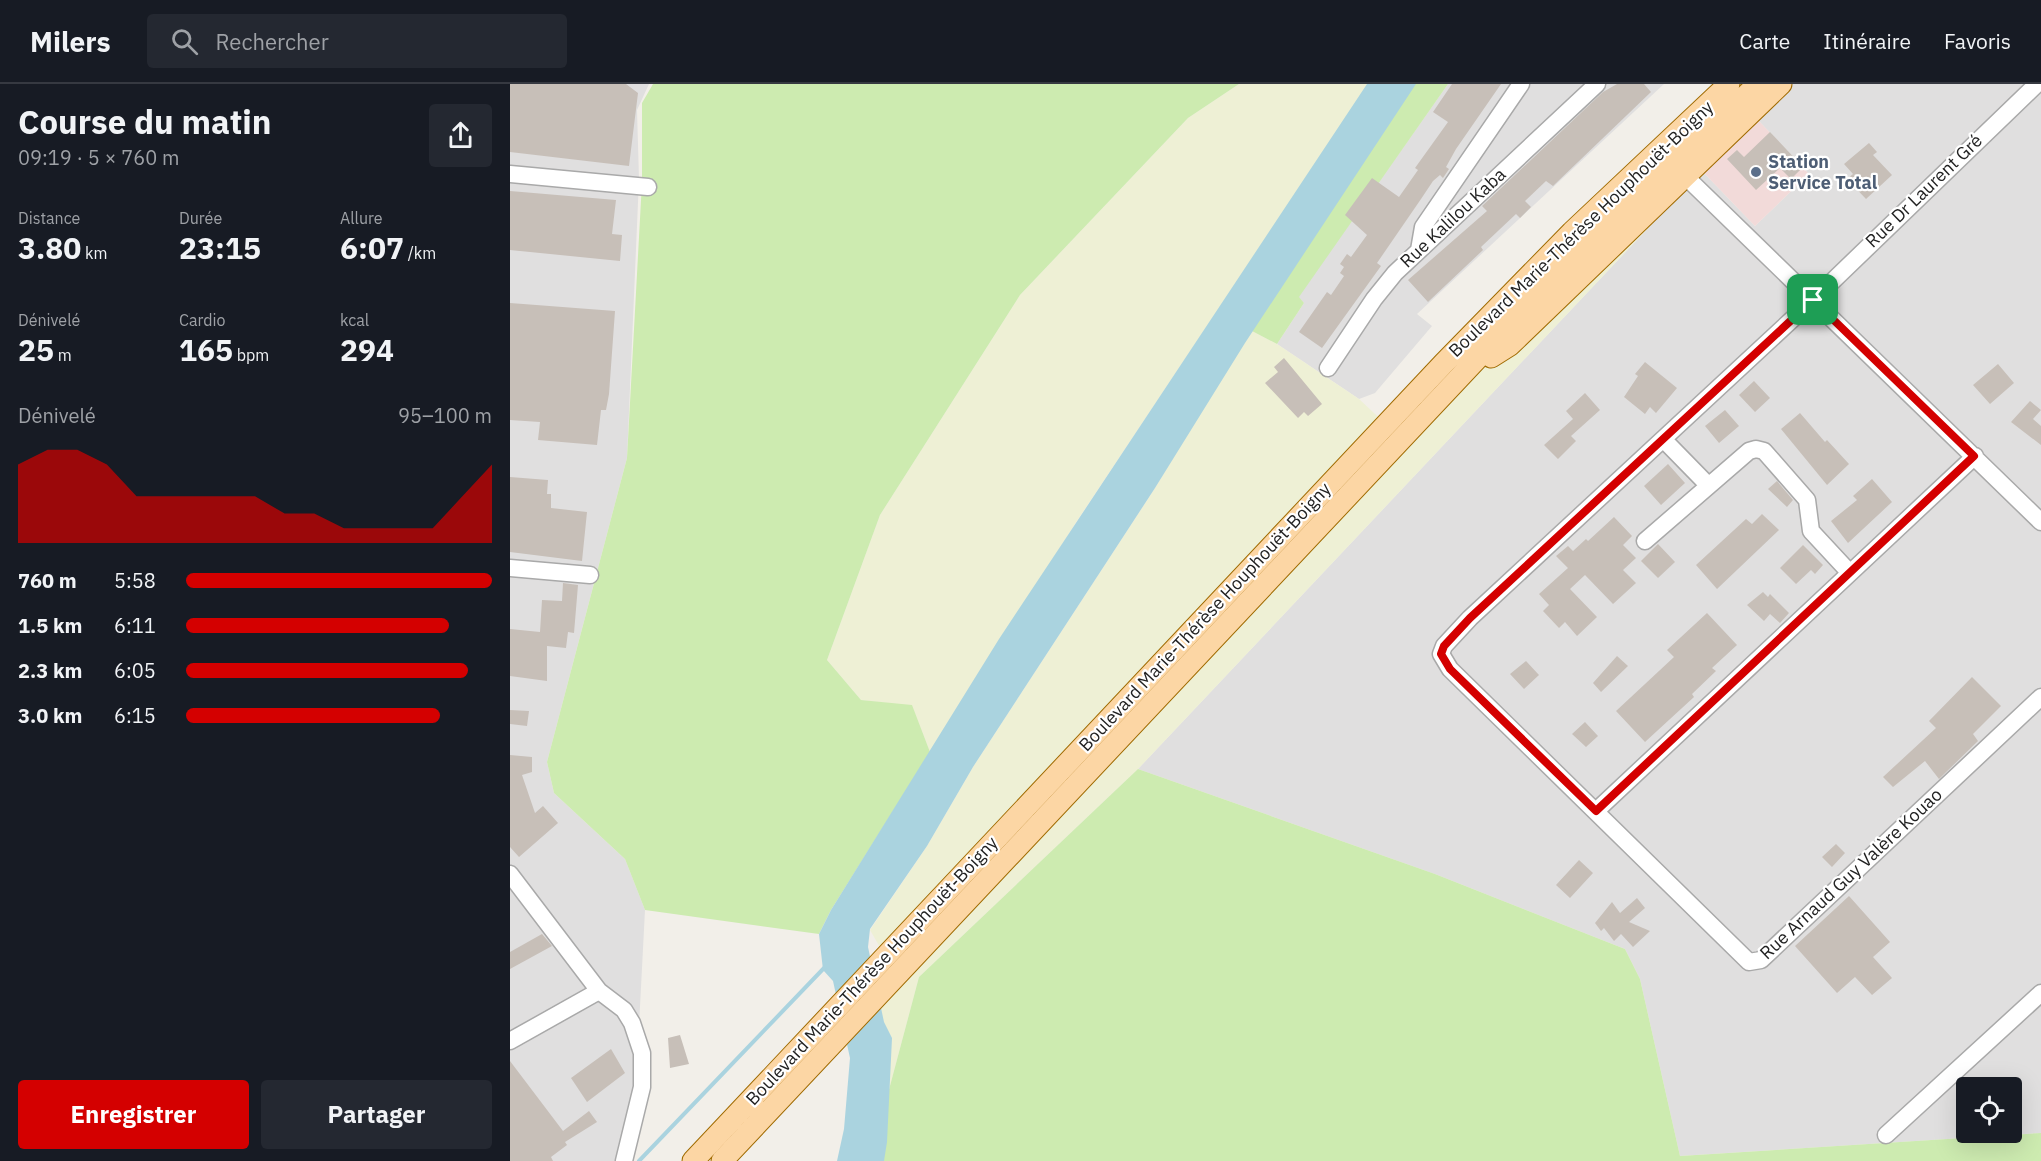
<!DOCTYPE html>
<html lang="fr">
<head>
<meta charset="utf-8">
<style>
	:root { --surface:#171b24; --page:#242831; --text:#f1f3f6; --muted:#9ea1a6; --line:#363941; --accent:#d40000 }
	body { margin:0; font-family:"IBM Plex Sans",sans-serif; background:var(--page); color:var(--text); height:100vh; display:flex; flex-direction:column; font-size:22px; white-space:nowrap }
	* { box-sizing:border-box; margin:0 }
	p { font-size:20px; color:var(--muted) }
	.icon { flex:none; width:33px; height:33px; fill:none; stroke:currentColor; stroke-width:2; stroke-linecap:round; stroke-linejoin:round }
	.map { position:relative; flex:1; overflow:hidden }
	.drawer { display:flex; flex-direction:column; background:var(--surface); width:510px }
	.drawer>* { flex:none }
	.fabs { position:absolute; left:1446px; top:993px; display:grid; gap:12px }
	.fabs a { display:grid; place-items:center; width:66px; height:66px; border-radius:6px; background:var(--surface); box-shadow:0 6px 24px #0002; font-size:30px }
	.pin { position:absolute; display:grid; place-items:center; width:51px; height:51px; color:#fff; margin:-26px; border-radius:12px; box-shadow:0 3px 9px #0006 }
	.round { display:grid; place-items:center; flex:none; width:63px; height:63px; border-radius:6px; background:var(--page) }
	.overview { display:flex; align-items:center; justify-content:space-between; height:102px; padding:0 18px }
	h1 { font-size:33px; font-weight:800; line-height:45px }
	.metrics { display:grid; grid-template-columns:repeat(3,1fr); gap:9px; height:102px; padding:6px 18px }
	.metrics div { display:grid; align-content:center }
	.metrics b { font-size:30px; font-weight:800 }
	.metrics small { font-size:16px; font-weight:400 }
	.metrics p { font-size:16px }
	.chart { height:168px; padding:12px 18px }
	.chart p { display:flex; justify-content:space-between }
	.chart svg { width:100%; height:108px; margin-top:6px; fill:var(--accent); opacity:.7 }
	.action { display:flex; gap:12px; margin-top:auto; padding:12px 18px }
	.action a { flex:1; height:69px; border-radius:6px; background:var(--accent); color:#fff; font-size:24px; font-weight:800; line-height:69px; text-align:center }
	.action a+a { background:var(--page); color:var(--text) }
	ul { padding:0 18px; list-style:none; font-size:20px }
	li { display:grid; grid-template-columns:96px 72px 1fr; align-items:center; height:45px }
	li i { height:15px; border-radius:8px; background:var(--accent) }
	header { display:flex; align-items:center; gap:36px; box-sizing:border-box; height:84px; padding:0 30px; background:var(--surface); border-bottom:2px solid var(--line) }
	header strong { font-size:28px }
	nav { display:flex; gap:33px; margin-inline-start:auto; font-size:21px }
	.search { width:420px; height:54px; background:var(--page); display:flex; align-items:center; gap:15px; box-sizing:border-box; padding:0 21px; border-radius:6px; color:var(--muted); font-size:22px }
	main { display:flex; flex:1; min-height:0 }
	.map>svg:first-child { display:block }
</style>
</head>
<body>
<header>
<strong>Milers</strong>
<div class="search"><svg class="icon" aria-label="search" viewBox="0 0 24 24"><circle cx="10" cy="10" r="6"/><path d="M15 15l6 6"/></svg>Rechercher</div>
<nav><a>Carte</a><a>Itinéraire</a><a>Favoris</a></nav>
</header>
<main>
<section class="drawer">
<div class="overview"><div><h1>Course du matin</h1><p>09:19 · 5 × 760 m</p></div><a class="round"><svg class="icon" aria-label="share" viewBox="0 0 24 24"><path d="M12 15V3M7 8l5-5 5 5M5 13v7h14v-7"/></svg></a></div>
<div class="metrics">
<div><p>Distance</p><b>3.80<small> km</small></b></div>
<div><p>Durée</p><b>23:15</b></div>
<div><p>Allure</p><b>6:07<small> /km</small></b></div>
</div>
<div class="metrics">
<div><p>Dénivelé</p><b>25<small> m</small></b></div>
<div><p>Cardio</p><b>165<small> bpm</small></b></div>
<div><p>kcal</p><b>294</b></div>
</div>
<div class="chart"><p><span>Dénivelé</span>95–100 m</p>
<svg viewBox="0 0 160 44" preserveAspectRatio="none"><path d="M0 44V12L10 6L20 6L30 12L40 25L50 25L60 25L70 25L80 25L90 32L100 32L110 38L120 38L130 38L140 38L150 25L160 12V44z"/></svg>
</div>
<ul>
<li><b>760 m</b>5:58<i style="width:100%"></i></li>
<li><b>1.5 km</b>6:11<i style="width:86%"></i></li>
<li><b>2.3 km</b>6:05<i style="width:92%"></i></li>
<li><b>3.0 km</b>6:15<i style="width:83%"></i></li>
</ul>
<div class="action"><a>Enregistrer</a><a>Partager</a></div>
</section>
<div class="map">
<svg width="1531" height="1077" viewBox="0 0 1531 1077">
	<rect width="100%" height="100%" fill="#f2efe9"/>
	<path fill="#e0dfdf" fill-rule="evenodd" d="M0 0H139L127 26 129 95 117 374 37 678 44 709 115 775 135 826 122 1077H0Z
		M938 0H1154L907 230 922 242 865 309 849 315 767 260 794 219 788 213Z
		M1283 0H1531V1049L1170 1072 1130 895 1115 865 925 790 628 685 1192 87 1245 142 1299 90 1247 35ZM1456 1004H1502V1048H1456Z"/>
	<path fill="#f2dad9" d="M1247 35 1299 90 1245 142 1192 87Z"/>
	<path fill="#eef0d5" d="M729 0H883L823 53 565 440 420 668 402 622 351 616 317 576 370 431 510 211 678 34Z
		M1192 87 628 685 409 893 360 1077H352L362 924 379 879 360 846 417 762 463 683 645 404 740 246 767 260 849 315 894 357 973 282Z"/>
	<path fill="#cdebb0" d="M143 0H729L678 34 510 211 370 431 317 576 351 616 402 621 420 668 321 826 309 850 135 826 115 775 44 709 37 678 117 374 132 98V19Z
		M883 0H938L789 213 794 219 767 260 723 237Z
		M628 685 925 790 1115 865 1130 895 1170 1072 1531 1049V1077H360L409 893Z"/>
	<path fill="#aad3df" d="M857 0H906L735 259 645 404 463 683 417 762 360 845 358 863 374 938 382 954 377 1058 374 1077H327L334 1045 340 974 323 897 313 886 309 850 321 826 489 555Z"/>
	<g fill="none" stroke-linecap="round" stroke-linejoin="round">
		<path stroke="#aad3df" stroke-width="4" d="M129 1077 315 883"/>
	</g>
	<path fill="#c7bfb8" d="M0 0H116L128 9 119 82 0 68Z
		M942 0H991L946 65 936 83 939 85 933 94 930 91 923 97 911 115 867 179 871 182 812 264 789 248 817 208 821 211 834 192 830 189 834 183 830 180 837 170 841 173 857 151 835 131 862 94 889 113 908 86 905 84 938 38 923 28Z
		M1107 0H1134L1141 8 1043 102 1036 97 1015 117 1021 123 1010 134 1006 130 971 163 973 166 918 218 898 196 977 127 972 122 1093 8Z
		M1260 48 1293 83 1281 95 1270 84 1246 106 1217 75 1227 66 1234 73Z
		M1359 59 1367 68 1363 71 1382 91 1356 115 1337 95 1343 90 1334 80Z
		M0 107 106 116 102 150 112 151 110 177 0 166Z
		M0 219 105 227 99 310 96 326H91L87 361 28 356 30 338 0 336Z
		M774 274 812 320 798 332 794 328 788 334 755 299 768 288 764 283Z
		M1135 278 1167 304 1146 329 1140 323 1135 330 1114 313 1128 292 1125 290Z
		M1488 280 1504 299 1480 320 1463 301Z
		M1244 297 1260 314 1245 328 1229 311Z
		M1075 309 1090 326 1061 352 1066 357 1048 375 1034 361 1063 335 1056 327Z
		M1520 317 1531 326 1523 335 1531 342V361L1501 338Z
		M1215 326 1229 342 1209 359 1195 342Z
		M1290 329 1315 358 1317 356 1339 380 1317 401 1271 345Z
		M1158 380 1175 399 1151 421 1134 402Z
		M0 393 38 396 37 410H41V424L77 428 72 477 0 468Z
		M1362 395 1382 418 1338 459 1321 437 1347 416 1343 412Z
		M1267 397 1283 416 1277 423 1258 405Z
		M1252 430 1269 446 1207 505 1186 481 1236 435 1242 440Z
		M1104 433 1122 452 1113 461 1126 474 1113 486 1126 499 1103 520 1075 491 1060 505 1087 533 1067 552 1055 538 1049 544 1033 527 1039 521 1029 510 1058 484 1046 472 1058 462 1063 467 1076 455 1078 457Z
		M1148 460 1165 478 1148 494 1131 477Z
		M1293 461 1313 481 1305 490 1301 486 1286 500 1270 484Z
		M53 499 68 501 64 549 58 548 56 564 37 562V597L0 592V545L30 548 32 516 52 517Z
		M1253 508 1258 513 1260 510 1279 529 1270 539 1260 530 1254 537 1237 521Z
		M1197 529 1227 561 1202 584 1206 587 1182 610 1184 613 1135 658 1106 627 1164 573 1157 566Z
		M1107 572 1118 582 1091 608 1083 599Z
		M1016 577 1029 591 1014 605 1000 590Z
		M1462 593 1491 622 1463 650 1468 657 1429 695 1415 677 1383 703 1373 693 1426 644 1419 637Z
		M0 626 19 627 17 642 0 640Z
		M1075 638 1088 652 1076 663 1062 650Z
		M0 671 22 673V688L12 691 25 729 33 722 48 739 9 773 0 763Z
		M1326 760 1335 769 1322 783 1312 773Z
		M1069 776 1083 789 1060 814 1046 801Z
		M1339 812 1380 858 1363 873 1382 894 1362 911 1345 893 1327 909 1285 862Z
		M1127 814 1135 824 1119 838 1140 847 1123 863 1111 850 1104 857 1094 844 1091 847 1085 839 1102 818 1110 829Z
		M32 850 42 862 0 885V868Z
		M170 951 179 980 160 984 158 954Z
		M101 965 115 989 77 1018 61 994Z
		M0 977 53 1047 79 1027 87 1038 55 1058 57 1061 41 1073 43 1077H0Z"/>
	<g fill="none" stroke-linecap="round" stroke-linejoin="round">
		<defs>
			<path id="minor" d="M1527 0 1303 216 960 534 934 562 931 570 940 585 1239 878 1251 876 1531 613
				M0 90 138 103
				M1175 92 1531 438
				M909 166 913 143 1011 0
				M818 284 864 215 885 189 1087 0
				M1153 355 1198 401
				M1135 457 1239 367 1246 365 1254 367 1297 416 1301 447 1340 489
				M0 484 80 491
				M1086 727 1465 372
				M0 790 89 907 114 926 122 939 132 969V1003L114 1077
				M0 957 89 907
				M1376 1051 1531 909"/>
			<path id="major" d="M981 273 1000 261 1271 0
				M183 1077 934 279 1062 148 1219 0
				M212 1077 1044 193 1248 0"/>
		</defs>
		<use href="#minor" stroke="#a9a9a9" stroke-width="19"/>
		<use href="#major" stroke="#a06b00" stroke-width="23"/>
		<use href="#minor" stroke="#fff" stroke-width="16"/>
		<use href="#major" stroke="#fcd6a4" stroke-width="21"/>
	</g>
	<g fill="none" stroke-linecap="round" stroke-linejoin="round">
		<defs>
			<path id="route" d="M1303 216 1464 372 1086 727 940 585 931 570 934 562 960 534Z"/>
		</defs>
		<use href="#route" stroke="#fff" stroke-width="12"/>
		<use href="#route" stroke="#d40000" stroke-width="8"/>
	</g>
	<circle fill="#5c6f8a" stroke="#fff" stroke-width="2" cx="1246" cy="88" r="6"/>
	<g text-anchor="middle" stroke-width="4.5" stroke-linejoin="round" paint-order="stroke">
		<g font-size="18" font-weight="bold" fill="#4e5e75" stroke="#fff" text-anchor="start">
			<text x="1258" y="84">Station<tspan x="1258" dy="21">Service Total</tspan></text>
		</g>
		<g font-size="18" fill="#222" stroke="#fff">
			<text transform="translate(1414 107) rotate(-44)" y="6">Rue Dr Laurent Gré</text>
			<text transform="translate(943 134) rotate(-43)" y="6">Rue Kalilou Kaba</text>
			<text transform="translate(1071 145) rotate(-44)" y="6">Boulevard Marie-Thérèse Houphouët-Boigny</text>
			<text transform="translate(695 533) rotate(-47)" y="6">Boulevard Marie-Thérèse Houphouët-Boigny</text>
			<text transform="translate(1341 790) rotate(-43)" y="6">Rue Arnaud Guy Valère Kouao</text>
			<text transform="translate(362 887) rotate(-47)" y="6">Boulevard Marie-Thérèse Houphouët-Boigny</text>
		</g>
	</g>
</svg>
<div class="fabs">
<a><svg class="icon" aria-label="locate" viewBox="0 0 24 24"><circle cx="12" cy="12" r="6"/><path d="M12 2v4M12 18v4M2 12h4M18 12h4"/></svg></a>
</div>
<div class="pin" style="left:1303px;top:216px;background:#1e9e55"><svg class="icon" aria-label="arrive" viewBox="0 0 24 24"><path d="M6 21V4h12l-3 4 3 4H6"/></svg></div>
</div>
</main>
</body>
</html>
